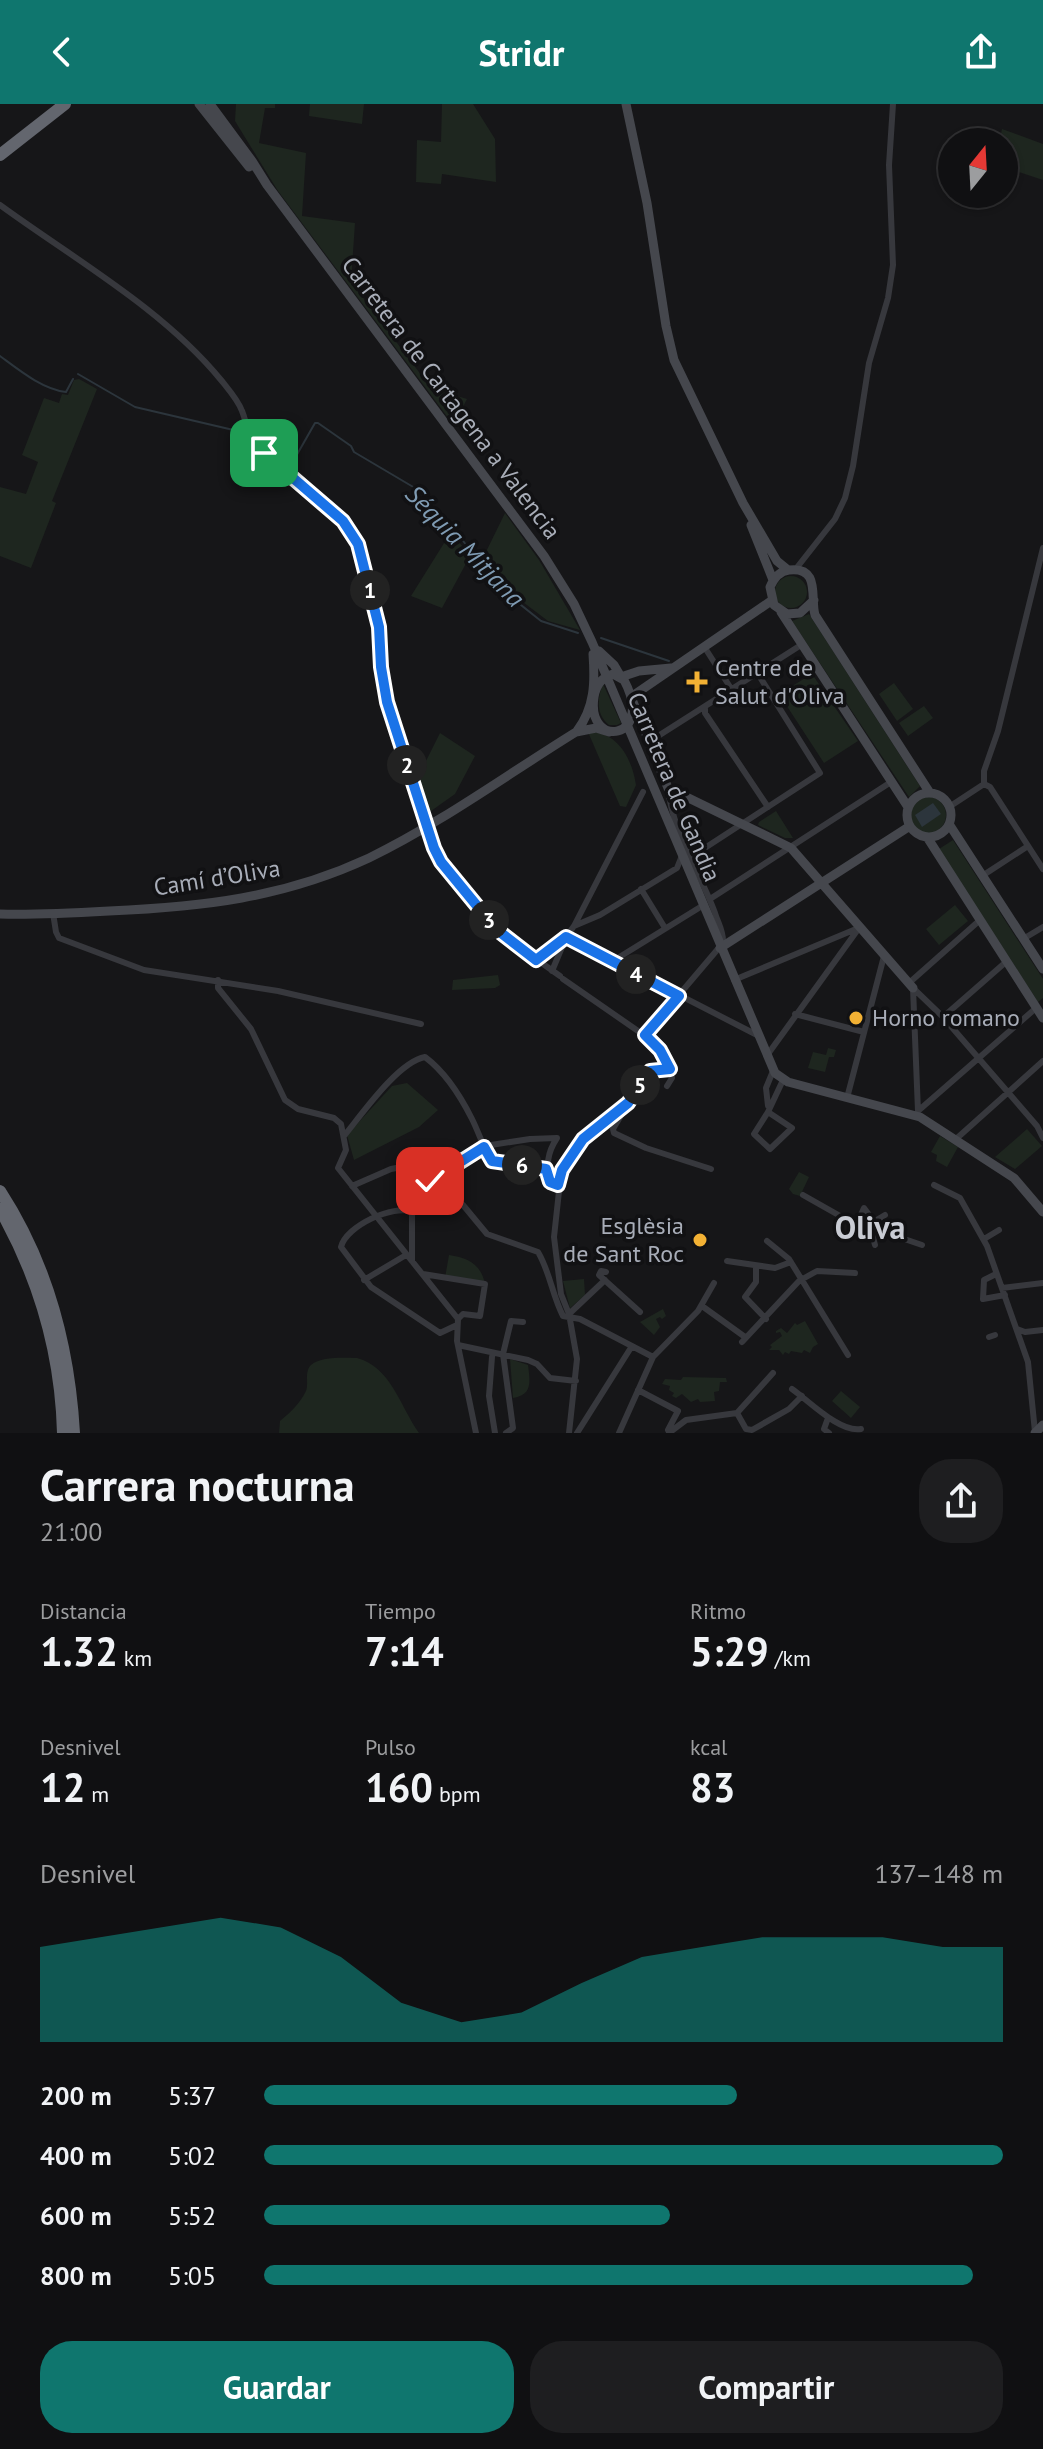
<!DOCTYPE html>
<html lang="es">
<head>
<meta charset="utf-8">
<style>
	:root { --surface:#101012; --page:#1e1e20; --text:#f1f3f6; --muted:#9c9d9f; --line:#303032; --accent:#0f766e }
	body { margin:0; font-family:"PT Sans",sans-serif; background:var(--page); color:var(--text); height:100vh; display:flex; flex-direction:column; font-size:30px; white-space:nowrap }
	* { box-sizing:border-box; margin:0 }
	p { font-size:26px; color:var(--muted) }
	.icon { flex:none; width:44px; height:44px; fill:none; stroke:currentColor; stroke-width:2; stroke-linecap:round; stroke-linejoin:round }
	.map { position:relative; height:1329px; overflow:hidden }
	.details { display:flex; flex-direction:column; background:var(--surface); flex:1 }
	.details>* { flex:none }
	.needle { width:52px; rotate:18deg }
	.buttons { position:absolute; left:938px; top:24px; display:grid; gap:16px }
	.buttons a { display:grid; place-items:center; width:80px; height:80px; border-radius:50%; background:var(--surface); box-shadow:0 2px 6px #0004,0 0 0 2px var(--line); font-size:40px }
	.pin { position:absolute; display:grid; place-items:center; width:68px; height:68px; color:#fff; margin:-34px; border-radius:16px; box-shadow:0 4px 12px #0006 }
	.km { position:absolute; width:40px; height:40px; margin:-20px; border-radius:50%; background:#222; color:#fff; font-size:22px; line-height:40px; text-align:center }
	.round { display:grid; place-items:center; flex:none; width:84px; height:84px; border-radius:32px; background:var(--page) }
	.summary { display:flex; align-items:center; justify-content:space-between; height:136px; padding:0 40px }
	h1 { font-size:44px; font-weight:800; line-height:60px }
	.figures { display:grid; grid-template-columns:repeat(3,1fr); gap:12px; height:136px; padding:8px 40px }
	.figures div { display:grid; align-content:center }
	.figures b { font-size:40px; font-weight:800 }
	.figures small { font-size:22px; font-weight:400 }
	.figures p { font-size:22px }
	.chart { height:224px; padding:16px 40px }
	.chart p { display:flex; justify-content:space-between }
	.chart svg { width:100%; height:144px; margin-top:8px; fill:var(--accent); opacity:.7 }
	.primary-button { display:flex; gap:16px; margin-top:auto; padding:16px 40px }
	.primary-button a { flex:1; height:92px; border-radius:32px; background:var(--accent); color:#fff; font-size:32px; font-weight:800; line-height:92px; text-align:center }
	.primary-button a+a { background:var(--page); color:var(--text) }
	ul { padding:0 40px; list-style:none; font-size:26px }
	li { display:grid; grid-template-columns:128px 96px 1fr; align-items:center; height:60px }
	li i { height:20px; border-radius:10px; background:var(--accent) }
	header { display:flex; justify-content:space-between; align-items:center; height:104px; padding:0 40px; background:var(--accent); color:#fff; font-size:36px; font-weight:800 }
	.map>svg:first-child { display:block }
</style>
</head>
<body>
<header><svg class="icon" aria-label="back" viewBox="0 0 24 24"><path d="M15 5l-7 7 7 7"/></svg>Stridr<svg class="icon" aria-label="share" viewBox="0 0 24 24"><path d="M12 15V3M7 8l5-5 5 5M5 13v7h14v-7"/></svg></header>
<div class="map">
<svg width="1043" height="1329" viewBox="0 0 1043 1329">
	<rect width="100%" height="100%" fill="#161618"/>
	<path fill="#1e261f" d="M236 0H275V4H265L259 39 306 49 302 112 355 119 351 178 431 284 467 295 455 318 452 319 278 87 235 17Z
		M310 0H364L362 20 309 12Z
		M442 0H473L495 35 496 78 442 70 441 80 416 78 417 36 441 38Z
		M1002 25 1043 40V76L1004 63V38H999Z
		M79 275 97 285 52 397 56 399 31 464 0 452V383L26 390 38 358 22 351 44 294 59 299 62 290 68 291 74 276Z
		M505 409 539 456 580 526 548 517 515 492 482 456Z
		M451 428 470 452 442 504 411 492Z
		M775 488a16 16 0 1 1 32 0a16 16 0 1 1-32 0Z
		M809 510 920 682 909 693 792 517Z
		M812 570 858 637 824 659 779 590Z
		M894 579 913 605 897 617 879 590Z
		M603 580 621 619 617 621H609C596 611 597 594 603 580Z
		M924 602 933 614 908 632 899 619Z
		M588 628C618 627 632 655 636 681L626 703 620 702Z
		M440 629 475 652 455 690 431 707 423 700 417 675Z
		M910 711a18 18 0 1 1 36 0a18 18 0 1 1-36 0Z
		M776 707 793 734H785L758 721 759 718Z
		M953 736 1043 875V894L1038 898 939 745Z
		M955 801 968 817 939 841 926 825Z
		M498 871 500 881 495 884 452 886 453 876Z
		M828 944 836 946 834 953H829L825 968 808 964 813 948 826 951Z
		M407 979 438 1006 419 1023 354 1056 347 1031 392 982Z
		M1027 1025 1042 1042 1015 1065 995 1053Z
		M940 1032 958 1043 947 1063 936 1057 937 1051 931 1048Z
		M799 1068 809 1073 800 1092 793 1090 789 1085Z
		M449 1151C468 1154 481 1160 485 1180L445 1174Z
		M584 1175 585 1191 570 1204 563 1177Z
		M663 1205 666 1212 662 1215 660 1213 656 1215 660 1223 654 1231 640 1218Z
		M805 1217 818 1240 813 1243 810 1249 804 1246 802 1249 791 1247 789 1250 785 1248 783 1251 779 1246H769L772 1243 770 1241 782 1232 780 1228 776 1229V1227L781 1224 787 1229 795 1219 797 1221Z
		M357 1254C391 1263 400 1302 419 1329H279L280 1317C290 1309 301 1298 306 1287 309 1279 304 1268 311 1261 322 1252 343 1254 357 1254Z
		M510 1255 528 1261C530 1277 533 1291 513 1294Z
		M683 1273 726 1274 727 1278H720L719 1287 714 1288 715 1297 700 1298 698 1295 691 1298 682 1290 676 1294 672 1292 674 1289 669 1286 670 1282 662 1280 665 1275 681 1276Z
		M841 1287 860 1303 851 1314 832 1297Z"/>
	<path fill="#2c353c" d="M933 699 941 710 922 723 915 711Z"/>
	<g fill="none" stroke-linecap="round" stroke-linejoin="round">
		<path stroke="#2c353c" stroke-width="2" d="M0 252C19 266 42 285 66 288L73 275
			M78 270 135 303 242 328
			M254 333 283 360 291 361 315 319H318L351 342 354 348 420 387 435 411 456 428 501 485 541 517 578 529
			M601 534 669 557"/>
		<path stroke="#37383d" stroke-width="6" d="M0 101C74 155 163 205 221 276 229 286 238 296 242 307 247 319 247 330 255 341L343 417 358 440 379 523 381 563 387 598 437 751 505 833 560 872
			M795 466 835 415 845 394 853 362 869 259 888 194 893 161 889 61 893 0
			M705 544 732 586
			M705 605V609L768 703
			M655 634 801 541
			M984 680V667L998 627 1043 444
			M984 680 990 683 1043 765
			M949 703 984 680
			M691 753 820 669 758 570
			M982 772 1028 742
			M641 785 665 824
			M710 795 891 678
			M53 809 56 828 59 834 144 866 278 887 421 920
			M574 822 600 811 677 764 681 754
			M566 833 757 931
			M1023 835 1043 823
			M536 856 566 833 574 822 643 688
			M613 857 702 802
			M552 867 565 836
			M563 875 651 936C662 947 670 959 672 974L667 982
			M218 876V884L251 925 285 996 298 1005 334 1014 341 1020 346 1046 338 1064 458 1215 457 1237 476 1329
			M734 876 856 825
			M909 879 980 816
			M913 884 943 913 1037 1022 1043 1034
			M913 884 918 1007
			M795 910 864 928
			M943 913 1007 857
			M645 931 723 839C724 828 718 819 715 809 700 768 672 727 668 684
			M768 950 859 824
			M847 994 884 852
			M768 1002 766 984 773 967
			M626 1003 613 1025 614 1029 646 1044 711 1065
			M768 1008 792 1024 770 1045 754 1030 768 1008 783 976
			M917 1012 918 1007 1036 904
			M344 1032C362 1010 398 958 425 953 445 968 461 993 472 1015 479 1029 483 1043 491 1056L546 1065
			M956 1035 1043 957
			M934 1081 960 1094 987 1142 1028 1258 1035 1328
			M352 1082 391 1065 470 1050
			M424 1085 463 1101 487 1130 538 1148C550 1168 552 1191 563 1212L580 1215 653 1253
			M803 1091 872 1130 875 1141
			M413 1108C393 1100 346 1122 341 1143L371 1183 440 1229 457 1221
			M875 1117 872 1120 859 1115 864 1104 881 1127
			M875 1117 885 1111
			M881 1127 922 1141
			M984 1135 999 1126
			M767 1137 789 1155 848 1251
			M412 1157V1111L424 1085 432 1075 470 1050 491 1041 530 1035 557 1034C547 1049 546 1062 550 1078L558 1081
			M727 1157 775 1164 791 1158
			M756 1162V1178L745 1193 766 1215
			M606 1168 601 1167 599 1171 640 1208
			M423 1170 485 1180 480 1212 463 1210 458 1215
			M996 1170 984 1176 983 1195 1005 1191
			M364 1176 406 1151
			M1002 1184 1043 1179
			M702 1202 745 1233
			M569 1210 605 1176
			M1017 1225 1025 1228 1043 1226
			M989 1233 995 1231
			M742 1238 799 1177 817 1167 855 1169
			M458 1241 528 1256 537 1260 550 1274 576 1277
			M492 1253 489 1292 495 1329
			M792 1285C809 1297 840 1329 861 1325
			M638 1286 678 1307 668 1326
			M737 1309 746 1325 752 1326 789 1305 802 1292
			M828 1314 824 1325 829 1329
			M506 1329 513 1324 503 1250 511 1217 523 1218
			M569 1329 577 1255 569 1210 561 1190 554 1133 561 1069 585 1033 628 999 648 969 655 965H670
			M577 1329 632 1242
			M619 1329 653 1253 698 1207 714 1179
			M669 1329 686 1316 737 1309 773 1269"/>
		<path stroke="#45474d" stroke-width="9" d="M199 0 249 63
			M210 0 252 57 267 81 544 452 574 500 592 538 775 969 788 978 920 1013 1014 1074 1043 1108
			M626 0 647 99 666 222 674 256 743 399 777 457 788 466
			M751 421 773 476
			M814 496 800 509 787 510 774 501 770 483C774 474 779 467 789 466 821 462 810 495 815 511L930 689
			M771 497 631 593 668 684 791 744 913 884
			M781 508 908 703
			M599 547 614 561 621 573 639 567 671 564
			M613 570 624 576C656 636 586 646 594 593 596 581 602 573 613 570Z
			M577 627C595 603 595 578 593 550
			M907 711a22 22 0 1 1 44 0a22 22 0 1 1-44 0Z
			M949 720 1043 865
			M927 733 1043 914
			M0 810C36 811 73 809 109 807 202 803 283 794 369 754 441 719 508 670 576 628L596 624 609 628
			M720 844 910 722
			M1035 1329 1043 1321"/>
		<path stroke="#63666e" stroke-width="12" d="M0 51 65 0
			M0 1087C48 1161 69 1242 74 1329
			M0 1105C39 1174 61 1250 63 1329"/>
	</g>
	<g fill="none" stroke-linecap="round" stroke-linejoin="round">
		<defs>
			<path id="route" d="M264 349 343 417 358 440 379 523 381 563 387 598 434 744 441 758 496 825 536 856 566 833 679 892 645 931 660 946 670 965 650 967 628 999 583 1035 562 1066 558 1081 550 1078 546 1065 492 1057 484 1043 430 1077"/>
		</defs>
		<use href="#route" stroke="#fff" stroke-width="16"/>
		<use href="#route" stroke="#1a73e8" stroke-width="10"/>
	</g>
	<g fill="#f2b134" stroke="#111113" stroke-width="3">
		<path d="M693 566h8v8h8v8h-8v8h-8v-8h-8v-8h8z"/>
		<circle cx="856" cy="914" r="8"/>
		<circle cx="700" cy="1136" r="8"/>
	</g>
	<g text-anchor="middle" stroke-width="7" stroke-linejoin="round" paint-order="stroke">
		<g font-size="24" fill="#a8adb8" stroke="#111113">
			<text transform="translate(451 294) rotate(53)" y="8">Carretera de Cartagena a Valencia</text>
			<text transform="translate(674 683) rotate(67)" y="8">Carretera de Gandia</text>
			<text transform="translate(217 774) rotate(-9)" y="8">Camí d’Oliva</text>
		</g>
		<g font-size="24" fill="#a8adb8" stroke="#111113" text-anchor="start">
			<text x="715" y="572">Centre de<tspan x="715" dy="28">Salut d'Oliva</tspan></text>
			<text x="872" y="922">Horno romano</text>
			<text x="684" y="1130" text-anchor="end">Esglèsia<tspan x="684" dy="28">de Sant Roc</tspan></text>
		</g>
		<g font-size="26" font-style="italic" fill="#7f9bb3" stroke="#111113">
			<text transform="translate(465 442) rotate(46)" y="9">Séquia Mitjana</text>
		</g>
		<g font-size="32" font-weight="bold" fill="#c9ccd4" stroke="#111113">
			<text x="870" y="1135">Oliva</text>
		</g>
	</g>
</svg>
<div class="buttons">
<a><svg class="needle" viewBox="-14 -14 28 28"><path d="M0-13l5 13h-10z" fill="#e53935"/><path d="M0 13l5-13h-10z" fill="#9c9d9f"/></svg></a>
</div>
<div class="pin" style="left:264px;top:349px;background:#1e9e55"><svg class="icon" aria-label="arrive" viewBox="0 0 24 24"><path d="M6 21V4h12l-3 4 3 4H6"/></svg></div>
<div class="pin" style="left:430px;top:1077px;background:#d93025"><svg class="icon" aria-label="check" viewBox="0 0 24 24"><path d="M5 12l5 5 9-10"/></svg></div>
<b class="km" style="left:370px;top:486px">1</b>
<b class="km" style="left:407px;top:661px">2</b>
<b class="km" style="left:489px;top:816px">3</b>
<b class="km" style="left:636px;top:870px">4</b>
<b class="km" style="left:640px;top:981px">5</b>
<b class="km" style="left:522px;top:1061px">6</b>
</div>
<section class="details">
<div class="summary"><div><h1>Carrera nocturna</h1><p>21:00</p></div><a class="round"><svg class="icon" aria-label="share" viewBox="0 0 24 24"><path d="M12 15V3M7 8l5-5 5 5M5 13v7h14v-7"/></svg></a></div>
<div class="figures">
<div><p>Distancia</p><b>1.32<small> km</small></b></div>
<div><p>Tiempo</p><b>7:14</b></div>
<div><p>Ritmo</p><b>5:29<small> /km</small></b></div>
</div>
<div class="figures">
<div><p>Desnivel</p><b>12<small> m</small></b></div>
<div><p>Pulso</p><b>160<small> bpm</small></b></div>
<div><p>kcal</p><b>83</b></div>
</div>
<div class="chart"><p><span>Desnivel</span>137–148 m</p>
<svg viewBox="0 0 160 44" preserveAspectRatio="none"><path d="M0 44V15L10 12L20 9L30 6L40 9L50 18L60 32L70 38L80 35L90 26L100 18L110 15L120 12L130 12L140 12L150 15L160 15V44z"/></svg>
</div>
<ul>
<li><b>200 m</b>5:37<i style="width:64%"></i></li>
<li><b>400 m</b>5:02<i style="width:100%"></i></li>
<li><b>600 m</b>5:52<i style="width:55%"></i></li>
<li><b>800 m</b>5:05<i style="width:96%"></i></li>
</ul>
<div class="primary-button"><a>Guardar</a><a>Compartir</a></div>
</section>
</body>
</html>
